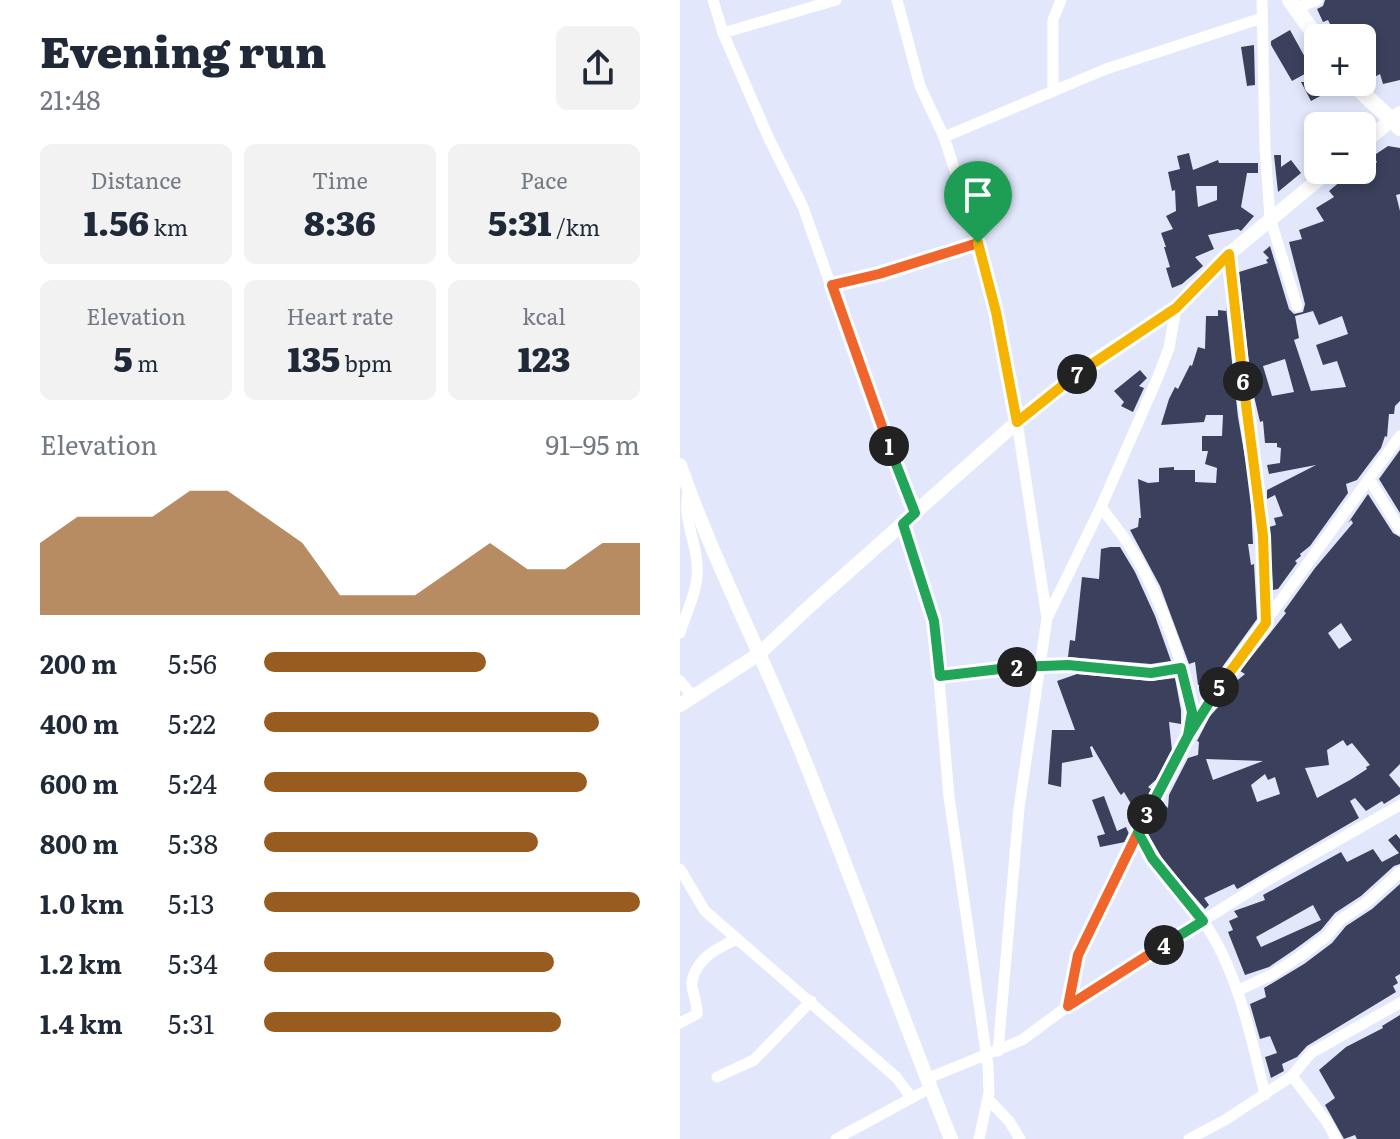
<!DOCTYPE html>
<html lang="en">
<head>
<meta charset="utf-8">
<style>
	:root { --surface:#fff; --page:#f2f2f3; --text:#1f2937; --muted:#747a83; --accent:#995c20 }
	body { margin:0; font-family:Literata,serif; background:var(--page); color:var(--text); height:100vh; display:flex; flex-direction:column; font-size:30px; white-space:nowrap }
	* { box-sizing:border-box; margin:0 }
	p { font-size:26px; color:var(--muted) }
	.icon { flex:none; width:44px; height:44px; fill:none; stroke:currentColor; stroke-width:2; stroke-linecap:round; stroke-linejoin:round }
	.map { position:relative; flex:1; overflow:hidden }
	.sheet { display:flex; flex-direction:column; background:var(--surface); width:680px }
	.sheet>* { flex:none }
	.controls { position:absolute; left:624px; top:24px; display:grid; gap:16px }
	.controls a { display:grid; place-items:center; width:72px; height:72px; border-radius:12px; background:var(--surface); box-shadow:0 4px 12px #0003; font-size:40px }
	.pin { position:absolute; display:grid; place-items:center; width:68px; height:68px; color:#fff; margin:-82px -34px; border-radius:50% 50% 50% 0; rotate:-45deg; box-shadow:0 0 8px #0007 }
	.pin .icon { rotate:45deg }
	.km { position:absolute; width:40px; height:40px; margin:-20px; border-radius:50%; background:#222; color:#fff; font-size:22px; line-height:40px; text-align:center }
	.round { display:grid; place-items:center; flex:none; width:84px; height:84px; border-radius:12px; background:var(--page) }
	.overview { display:flex; align-items:center; justify-content:space-between; height:136px; padding:0 40px }
	h1 { font-size:44px; font-weight:800; line-height:60px }
	.stats { display:grid; grid-template-columns:repeat(3,1fr); gap:12px; height:136px; padding:8px 40px }
	.stats div { display:grid; align-content:center; border-radius:12px; background:var(--page); text-align:center }
	.stats b { font-size:34px; font-weight:800 }
	.stats small { font-size:22px; font-weight:400 }
	.stats p { font-size:22px }
	.chart { height:224px; padding:16px 40px }
	.chart p { display:flex; justify-content:space-between }
	.chart svg { width:100%; height:144px; margin-top:8px; fill:var(--accent); opacity:.7 }
	ul { padding:0 40px; list-style:none; font-size:26px }
	li { display:grid; grid-template-columns:128px 96px 1fr; align-items:center; height:60px }
	li i { height:20px; border-radius:10px; background:var(--accent) }
	main { display:flex; flex:1; min-height:0 }
	.map>svg:first-child { display:block }
</style>
</head>
<body>
<main>
<section class="sheet">
<div class="overview"><div><h1>Evening run</h1><p>21:48</p></div><a class="round"><svg class="icon" aria-label="share" viewBox="0 0 24 24"><path d="M12 15V3M7 8l5-5 5 5M5 13v7h14v-7"/></svg></a></div>
<div class="stats">
<div><p>Distance</p><b>1.56<small> km</small></b></div>
<div><p>Time</p><b>8:36</b></div>
<div><p>Pace</p><b>5:31<small> /km</small></b></div>
</div>
<div class="stats">
<div><p>Elevation</p><b>5<small> m</small></b></div>
<div><p>Heart rate</p><b>135<small> bpm</small></b></div>
<div><p>kcal</p><b>123</b></div>
</div>
<div class="chart"><p><span>Elevation</span>91–95 m</p>
<svg viewBox="0 0 160 44" preserveAspectRatio="none"><path d="M0 44V22L10 14L20 14L30 14L40 6L50 6L60 14L70 22L80 38L90 38L100 38L110 30L120 22L130 30L140 30L150 22L160 22V44z"/></svg>
</div>
<ul>
<li><b>200 m</b>5:56<i style="width:59%"></i></li>
<li><b>400 m</b>5:22<i style="width:89%"></i></li>
<li><b>600 m</b>5:24<i style="width:86%"></i></li>
<li><b>800 m</b>5:38<i style="width:73%"></i></li>
<li><b>1.0 km</b>5:13<i style="width:100%"></i></li>
<li><b>1.2 km</b>5:34<i style="width:77%"></i></li>
<li><b>1.4 km</b>5:31<i style="width:79%"></i></li>
</ul>
</section>
<div class="map">
<svg width="720" height="1139" viewBox="0 0 720 1139">
	<rect width="100%" height="100%" fill="#e2e7fc"/>
	<path fill="#3b415c" fill-rule="evenodd" d="M645 0H720V80L703 84 700 74 689 80 682 68V38H657L648 20 643 22 637 9 643 6Z
		M610 30 632 70 612 81 591 45V41Z
		M574 45 575 85 567 86 561 47Z
		M621 82H648L653 89 631 101Z
		M708 146 720 148V194L716 195 720 211V401L715 406 714 414H709L707 437 705 436 701 448 677 480 666 484 668 493 630 546 620 554 621 556 615 561 617 563 598 589 593 590 589 527 596 525 594 518 603 516 595 495 587 499V490L636 465 589 474 587 465 600 463 601 448 597 447V443H585L583 421 580 422 571 383 559 272 588 263 586 260 589 258 583 252 590 246 609 309 614 314 623 312 625 304 609 242 622 239 619 230 644 221 636 208 654 197 649 191 674 170 681 176 697 162 693 156ZM633 311 639 325 662 316 668 334 636 345 643 365 657 361 666 387 631 391 614 340 619 338 615 316ZM605 359 614 392 592 396 583 366Z
		M509 153 513 170 538 160 539 163H578V173H567L561 207 574 216 561 231 558 229 528 235 534 249 515 257 523 266 502 284 492 288 486 268 490 267 484 247H486L481 233 493 229 486 216 496 211 495 190 492 191 488 172 500 169 497 156ZM516 186H537V200L518 207Z
		M594 155H601V167L611 160 621 173 598 192Z
		M546 307 558 417 570 486 573 544H568L571 565 574 564 577 619 530 684 518 685 515 662 509 664 480 586 450 530 458 527 459 518H461L458 479 468 483 479 482V468L494 467V470H515V482L536 483 537 468 525 464 528 451H522V436H542L543 415H526L524 422 481 425 489 399 495 387 498 389 510 365 512 366 518 347 525 349 526 316H538V310L546 311Z
		M460 370 467 378 459 386 464 388 453 412 441 406 444 402 434 391Z
		M720 450V513L699 479Z
		M688 494 713 533 720 537V764L709 775 720 788V794L704 804 702 801 686 811 675 798 670 801 679 818 561 887 557 889 554 884 524 898 529 905 525 909 485 863 468 834 481 826 475 821 484 804 488 808 489 795 508 758 518 755 519 742 517 741 530 716 540 705 536 704 548 688 565 674 560 671 606 613 604 611 635 568 673 523 671 520 668 523ZM661 623 672 640 659 649 648 633ZM663 740 667 746 672 743 690 765 686 767 687 769 670 780 637 798 625 768 649 765 647 750ZM526 759 583 761 533 780ZM585 774 588 780 595 777 600 794 577 802 571 785Z
		M430 547H440L455 572 475 616 491 661 471 664 388 657 390 640 395 641 402 577 419 579 421 549Z
		M397 674 471 681 495 678 501 710V724L489 722 492 751 479 777 468 787 472 790 457 814 444 792 441 795 438 791 412 746 410 747 413 757 382 763 381 787 368 784 372 730H395L377 681Z
		M424 796 437 831 446 827 449 834 445 842 420 847 417 836 425 834 412 800Z
		M716 834 720 839V864L714 866 681 896 655 913 641 930 614 950 589 967 565 975 548 932 553 930 549 921 558 917 554 911 585 900 583 895 661 852 667 862 693 849 702 862 719 853 708 840ZM633 905 641 920 581 947 576 937Z
		M720 884V974L715 977 718 983 713 986 716 992 627 1046 617 1057 602 1064 604 1071 591 1078 585 1057 597 1053 590 1036 580 1039 570 1004 586 997 584 988 624 964 652 943 666 926 692 909Z
		M720 1015V1139H677L675 1135 664 1139 645 1105 655 1098 639 1070 666 1047 703 1028 702 1026Z"/>
	<g fill="none" stroke-linecap="round" stroke-linejoin="round">
		<path stroke="#fff" stroke-width="11" d="M33 0 43 33 90 141 123 207 197 416 235 513
			M217 0 240 86 264 137 294 229 316 312 337 422 367 618 339 808 318 1051
			M582 0 585 147 590 218 617 306
			M615 9 637 0
			M43 33 156 0
			M373 90V20L381 0
			M264 137 426 69 582 18
			M549 254 566 416 578 485 586 623
			M152 285 199 274 298 243
			M689 479 720 529
			M421 507C432 522 444 536 453 552 476 589 516 686 509 727
			M223 524 254 621 269 797 308 1066 309 1093 299 1139
			M367 618 421 507 477 379 489 348 496 308
			M0 633C5 615 15 597 17 578 20 543 0 521 9 487
			M260 676 308 669 388 665 471 673 501 668
			M0 681 13 697
			M458 832C471 868 502 891 523 921 557 968 572 1040 585 1095
			M0 869 25 911 216 1077 231 1097
			M557 991 593 974 619 957 647 936 660 920 686 903 720 872
			M388 1006 398 955 415 917 528 701 720 436
			M0 1023 17 1014C18 1003 11 991 12 982 16 958 39 947 57 939
			M612 1076 647 1122 656 1139
			M37 1077 74 1060 131 1001
			M246 1079 342 1040 399 998 583 883 720 805
			M308 1099 329 1121 340 1139
			M156 1139 250 1088
			M509 1139 545 1120 612 1076 631 1053 720 1003"/>
		<path stroke="#fff" stroke-width="14" d="M682 144 720 113
			M0 465C33 560 80 650 118 744 171 874 218 1008 271 1139
			M0 705 79 654 132 604 337 422 409 364 496 308 549 254 650 170"/>
		<path stroke="#fff" stroke-width="16" d="M610 0 638 39
			M671 82 720 128"/>
	</g>
	<g fill="none" stroke-linecap="round" stroke-linejoin="round">
		<defs>
			<path id="split-1" d="M209 446 152 285 199 274 298 243"/>
			<path id="split-2" d="M209 446 235 513 223 524 254 621 260 676 337 667"/>
			<path id="split-3" d="M337 667 388 665 471 673 501 668 512 712 508 736 467 814"/>
			<path id="split-4" d="M467 814 398 955 388 1006 484 945"/>
			<path id="split-5" d="M484 945 523 921 472 858 458 832 508 736 539 687"/>
			<path id="split-6" d="M539 687 586 623 583 536 563 381"/>
			<path id="split-7" d="M397 374 496 308 549 254 563 381"/>
			<path id="split-8" d="M298 243 316 312 337 422 397 374"/>
		</defs>
		<use href="#split-1" stroke="#fff" stroke-width="16"/>
		<use href="#split-2" stroke="#fff" stroke-width="16"/>
		<use href="#split-3" stroke="#fff" stroke-width="16"/>
		<use href="#split-4" stroke="#fff" stroke-width="16"/>
		<use href="#split-5" stroke="#fff" stroke-width="16"/>
		<use href="#split-6" stroke="#fff" stroke-width="16"/>
		<use href="#split-7" stroke="#fff" stroke-width="16"/>
		<use href="#split-8" stroke="#fff" stroke-width="16"/>
		<use href="#split-1" stroke="#f0652b" stroke-width="10"/>
		<use href="#split-2" stroke="#22a559" stroke-width="10"/>
		<use href="#split-3" stroke="#22a559" stroke-width="10"/>
		<use href="#split-4" stroke="#f0652b" stroke-width="10"/>
		<use href="#split-5" stroke="#22a559" stroke-width="10"/>
		<use href="#split-6" stroke="#f5b400" stroke-width="10"/>
		<use href="#split-7" stroke="#f5b400" stroke-width="10"/>
		<use href="#split-8" stroke="#f5b400" stroke-width="10"/>
	</g>
</svg>
<div class="controls">
<a>+</a>
<a>−</a>
</div>
<div class="pin" style="left:298px;top:243px;background:#1e9e55"><svg class="icon" aria-label="arrive" viewBox="0 0 24 24"><path d="M6 21V4h12l-3 4 3 4H6"/></svg></div>
<b class="km" style="left:209px;top:446px">1</b>
<b class="km" style="left:337px;top:667px">2</b>
<b class="km" style="left:467px;top:814px">3</b>
<b class="km" style="left:484px;top:945px">4</b>
<b class="km" style="left:539px;top:687px">5</b>
<b class="km" style="left:563px;top:381px">6</b>
<b class="km" style="left:397px;top:374px">7</b>
</div>
</main>
</body>
</html>
